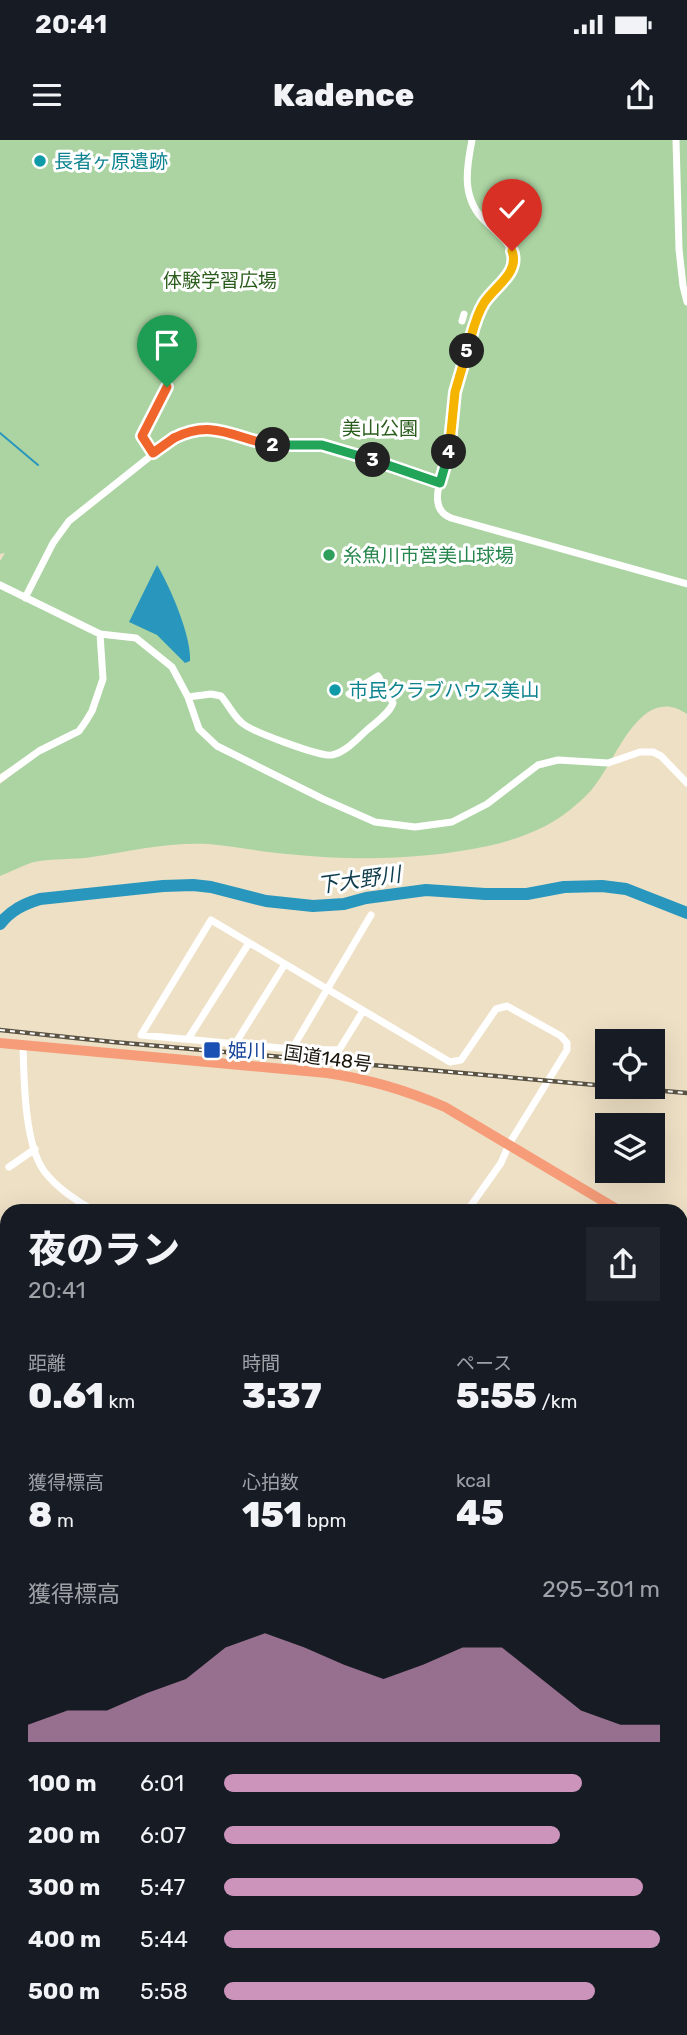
<!DOCTYPE html>
<html lang="ja">
<head>
<meta charset="utf-8">
<style>
	:root { --surface:#171b24; --page:#20242c; --text:#f1f3f6; --muted:#9ea1a6; --accent:#cd94bb }
	body { margin:0; font-family:Rubik,"Noto Sans JP",sans-serif; background:var(--page); color:var(--text); height:100vh; display:flex; flex-direction:column; font-size:26px; white-space:nowrap }
	* { box-sizing:border-box; margin:0 }
	p { font-size:23px; color:var(--muted) }
	.icon { flex:none; width:38px; height:38px; fill:none; stroke:currentColor; stroke-width:2; stroke-linecap:round; stroke-linejoin:round }
	.map { position:relative; flex:1; overflow:hidden }
	.panel { position:absolute; left:0px; top:1064px; width:688px; height:831px; display:flex; flex-direction:column; background:var(--surface); border-radius:21px 21px 0 0; box-shadow:0 7px 28px #0002 }
	.panel>* { flex:none }
	.buttons { position:absolute; left:595px; top:889px; display:grid; gap:14px }
	.buttons a { display:grid; place-items:center; width:70px; height:70px; border-radius:0px; background:var(--surface); box-shadow:0 7px 28px #0002; font-size:35px }
	.pin { position:absolute; display:grid; place-items:center; width:60px; height:60px; color:#fff; margin:-72px -30px; border-radius:50% 50% 50% 0; rotate:-45deg; box-shadow:0 0 7px #0007 }
	.pin .icon { rotate:45deg }
	.km { position:absolute; width:35px; height:35px; margin:-18px; border-radius:50%; background:#222; color:#fff; font-size:19px; line-height:35px; text-align:center }
	.round { display:grid; place-items:center; flex:none; width:74px; height:74px; border-radius:0px; background:var(--page) }
	.overview { display:flex; align-items:center; justify-content:space-between; height:119px; padding:0 28px }
	h1 { font-size:38px; font-weight:800; line-height:52px }
	.figures { display:grid; grid-template-columns:repeat(3,1fr); gap:10px; height:119px; padding:7px 28px }
	.figures div { display:grid; align-content:center }
	.figures b { font-size:35px; font-weight:800 }
	.figures small { font-size:19px; font-weight:400 }
	.figures p { font-size:19px }
	.chart { height:196px; padding:14px 28px }
	.chart p { display:flex; justify-content:space-between }
	.chart svg { width:100%; height:126px; margin-top:7px; fill:var(--accent); opacity:.7 }
	ul { padding:0 28px; list-style:none; font-size:23px }
	li { display:grid; grid-template-columns:112px 84px 1fr; align-items:center; height:52px }
	li i { height:18px; border-radius:9px; background:var(--accent) }
	.status { display:flex; justify-content:space-between; align-items:center; height:49px; padding:0 35px; background:var(--surface); direction:ltr }
	.status svg { height:19px; fill:currentColor }
	header { display:flex; justify-content:space-between; align-items:center; height:91px; padding:0 28px; background:var(--surface); font-size:32px; font-weight:800 }
	.map>svg:first-child { display:block }
</style>
</head>
<body>
<div class="status"><b>20:41</b><svg viewBox="0 0 49 12"><path d="M0 12V9h3v3zM5 12V6h3v6zM10 12V3h3v9zM15 12V0h3v12zM26 1h20v11H26zM47 4h2v5h-2z"/></svg></div>
<header><svg class="icon" aria-label="menu" viewBox="0 0 24 24"><path d="M4 6h16M4 12h16M4 18h16"/></svg>Kadence<svg class="icon" aria-label="share" viewBox="0 0 24 24"><path d="M12 15V3M7 8l5-5 5 5M5 13v7h14v-7"/></svg></header>
<div class="map">
<svg width="687" height="1895" viewBox="0 0 687 1895">
	<rect width="100%" height="100%" fill="#eee0c5"/>
	<path fill="#acd4a2" d="M0 0H687V574C645 545 621 607 602 635 596 645 587 656 578 663 554 686 520 699 488 706 421 720 355 721 287 714 261 712 235 706 208 704 171 702 129 711 92 717 73 720 53 718 34 722 23 725 11 732 0 736V644L23 626 10 628 0 634V421L5 413 0 414Z
		M0 1798 7 1801V1888H190L208 1895H0Z"/>
	<path fill="#2997bd" d="M157 425C170 446 192 498 190 521L185 523 157 495 129 482Z"/>
	<g fill="none" stroke-linecap="round" stroke-linejoin="round">
		<path stroke="#2997bd" stroke-width="2" d="M0 293 38 325
			M681 1282 687 1290
			M0 1742 7 1748
			M269 1888 271 1895"/>
		<path stroke="#2997bd" stroke-width="12" d="M0 784C11 770 24 764 40 759L163 746 193 745 211 747 266 761 313 766 344 764 366 758 426 750 485 754H527L564 747 602 746 626 749 687 773
			M0 1620 7 1626
			M305 1888 309 1895"/>
		<path stroke="#fff" stroke-width="7" d="M472 0C466 30 461 60 487 83 499 95 509 101 514 117 511 141 487 154 478 175 468 199 460 227 455 252 451 273 452 295 448 316 445 331 435 348 438 363 439 371 444 375 451 378L687 444
			M676 0 679 109 683 146 687 162
			M462 181 464 174
			M153 313C150 309 145 304 143 299 140 290 168 243 173 230
			M0 445 100 494 136 498 172 527 188 557 199 589 217 606 323 659 375 682 415 687 452 682 487 664 538 625 558 620 608 623 640 612H653L661 616 687 643
			M25 458 53 403 69 381 172 299 195 289 224 290 260 303H303L341 309 440 343
			M188 557 211 554 221 556C228 564 233 575 241 582 249 591 321 617 332 615 346 612 357 599 367 590 376 582 389 574 393 563L378 536 349 554
			M0 639 39 611 79 591 86 581 92 571 103 539 100 494
			M363 871 339 910 292 909 141 895 211 780 450 922 461 920 496 869 507 866 561 896 567 903V910L509 1004 501 1023 467 1071
			M188 899 249 803
			M23 904C24 938 24 1003 44 1031 56 1047 77 1062 95 1071
			M235 904 285 824
			M292 909 371 775
			M9 1027 35 1009
			M0 1141 7 1143
			M684 1243 687 1239
			M681 1367 687 1370
			M6 1616 7 1617
			M0 1790 7 1793
			M681 1826 687 1829
			M284 1888 290 1895
			M491 1888 507 1895
			M415 1895 418 1888"/>
		<path stroke="#fac4af" stroke-width="9" d="M0 1645 7 1648
			M681 1846 687 1849"/>
		<path stroke="#f69c79" stroke-width="10" d="M0 903 327 933C368 939 406 950 445 967L620 1071
			M681 1108 687 1112"/>
		<defs>
			<path id="rail" d="M0 890 113 902 607 946
				M618 947 687 953"/>
		</defs>
		<use href="#rail" stroke="#5a5344" stroke-width="4.5"/>
		<use href="#rail" stroke="#fff" stroke-width="2" stroke-dasharray="5" stroke-linecap="butt"/>
	</g>
	<g fill="none" stroke-linecap="round" stroke-linejoin="round">
		<defs>
			<path id="split-1" d="M167 247 142 296 153 313 174 298"/>
			<path id="split-2" d="M174 298C214 278 235 299 273 305"/>
			<path id="split-3" d="M273 305H322L373 320"/>
			<path id="split-4" d="M373 320 440 343 449 312"/>
			<path id="split-5" d="M449 312 455 252 467 211"/>
			<path id="split-6" d="M467 211C472 195 475 177 484 163 495 146 520 133 512 111"/>
		</defs>
		<use href="#split-1" stroke="#fff" stroke-width="14"/>
		<use href="#split-2" stroke="#fff" stroke-width="14"/>
		<use href="#split-3" stroke="#fff" stroke-width="14"/>
		<use href="#split-4" stroke="#fff" stroke-width="14"/>
		<use href="#split-5" stroke="#fff" stroke-width="14"/>
		<use href="#split-6" stroke="#fff" stroke-width="14"/>
		<use href="#split-1" stroke="#f0652b" stroke-width="9"/>
		<use href="#split-2" stroke="#f0652b" stroke-width="9"/>
		<use href="#split-3" stroke="#22a559" stroke-width="9"/>
		<use href="#split-4" stroke="#22a559" stroke-width="9"/>
		<use href="#split-5" stroke="#f5b400" stroke-width="9"/>
		<use href="#split-6" stroke="#f5b400" stroke-width="9"/>
	</g>
	<g fill="#0f9aa8" stroke="#fff" stroke-width="2.5">
		<circle cx="40" cy="21" r="7"/>
		<circle cx="335" cy="550" r="7"/>
	</g>
	<circle fill="#2e9e5b" stroke="#fff" stroke-width="2.5" cx="329" cy="415" r="7"/>
	<rect fill="#1a4fb4" stroke="#fff" stroke-width="2.5" x="203" y="901" width="18" height="18" rx="3.5"/>
	<g text-anchor="middle" stroke-width="6" stroke-linejoin="round" paint-order="stroke">
		<g font-size="19" fill="#0d838f" stroke="#fff" text-anchor="start">
			<text x="54" y="28">長者ヶ原遺跡</text>
			<text x="349" y="557">市民クラブハウス美山</text>
		</g>
		<g font-size="19" fill="#2a5d1b" stroke="#fff">
			<text x="220" y="147">体験学習広場</text>
			<text x="380" y="295">美山公園</text>
		</g>
		<g font-size="19" fill="#27864d" stroke="#fff" text-anchor="start">
			<text x="343" y="422">糸魚川市営美山球場</text>
		</g>
		<g font-size="19" fill="#164399" stroke="#fff" text-anchor="start">
			<text x="228" y="917">姫川</text>
		</g>
		<g font-size="19" fill="#1a160c" stroke="#fff">
			<text transform="translate(328 918) rotate(8)" y="7">国道148号</text>
		</g>
		<g font-size="21" font-style="italic" fill="#0f3c4d" stroke="#fff">
			<text transform="translate(359 740) rotate(-8)" y="7">下大野川</text>
		</g>
	</g>
</svg>
<div class="buttons">
<a><svg class="icon" aria-label="locate" viewBox="0 0 24 24"><circle cx="12" cy="12" r="6"/><path d="M12 2v4M12 18v4M2 12h4M18 12h4"/></svg></a>
<a><svg class="icon" aria-label="layers" viewBox="0 0 24 24"><path d="M12 4l9 5-9 5-9-5zM3 14l9 5 9-5"/></svg></a>
</div>
<div class="pin" style="left:167px;top:247px;background:#1e9e55"><svg class="icon" aria-label="arrive" viewBox="0 0 24 24"><path d="M6 21V4h12l-3 4 3 4H6"/></svg></div>
<div class="pin" style="left:512px;top:111px;background:#d93025"><svg class="icon" aria-label="check" viewBox="0 0 24 24"><path d="M5 12l5 5 9-10"/></svg></div>
<b class="km" style="left:273px;top:305px">2</b>
<b class="km" style="left:373px;top:320px">3</b>
<b class="km" style="left:449px;top:312px">4</b>
<b class="km" style="left:467px;top:211px">5</b>
<section class="panel">
<div class="overview"><div><h1>夜のラン</h1><p>20:41</p></div><a class="round"><svg class="icon" aria-label="share" viewBox="0 0 24 24"><path d="M12 15V3M7 8l5-5 5 5M5 13v7h14v-7"/></svg></a></div>
<div class="figures">
<div><p>距離</p><b>0.61<small> km</small></b></div>
<div><p>時間</p><b>3:37</b></div>
<div><p>ペース</p><b>5:55<small> /km</small></b></div>
</div>
<div class="figures">
<div><p>獲得標高</p><b>8<small> m</small></b></div>
<div><p>心拍数</p><b>151<small> bpm</small></b></div>
<div><p>kcal</p><b>45</b></div>
</div>
<div class="chart"><p><span>獲得標高</span>295–301 m</p>
<svg viewBox="0 0 160 44" preserveAspectRatio="none"><path d="M0 44V38L10 33L20 33L30 27L40 22L50 11L60 6L70 11L80 17L90 22L100 17L110 11L120 11L130 22L140 33L150 38L160 38V44z"/></svg>
</div>
<ul>
<li><b>100 m</b>6:01<i style="width:82%"></i></li>
<li><b>200 m</b>6:07<i style="width:77%"></i></li>
<li><b>300 m</b>5:47<i style="width:96%"></i></li>
<li><b>400 m</b>5:44<i style="width:100%"></i></li>
<li><b>500 m</b>5:58<i style="width:85%"></i></li>
</ul>
</section>
</div>
</body>
</html>
